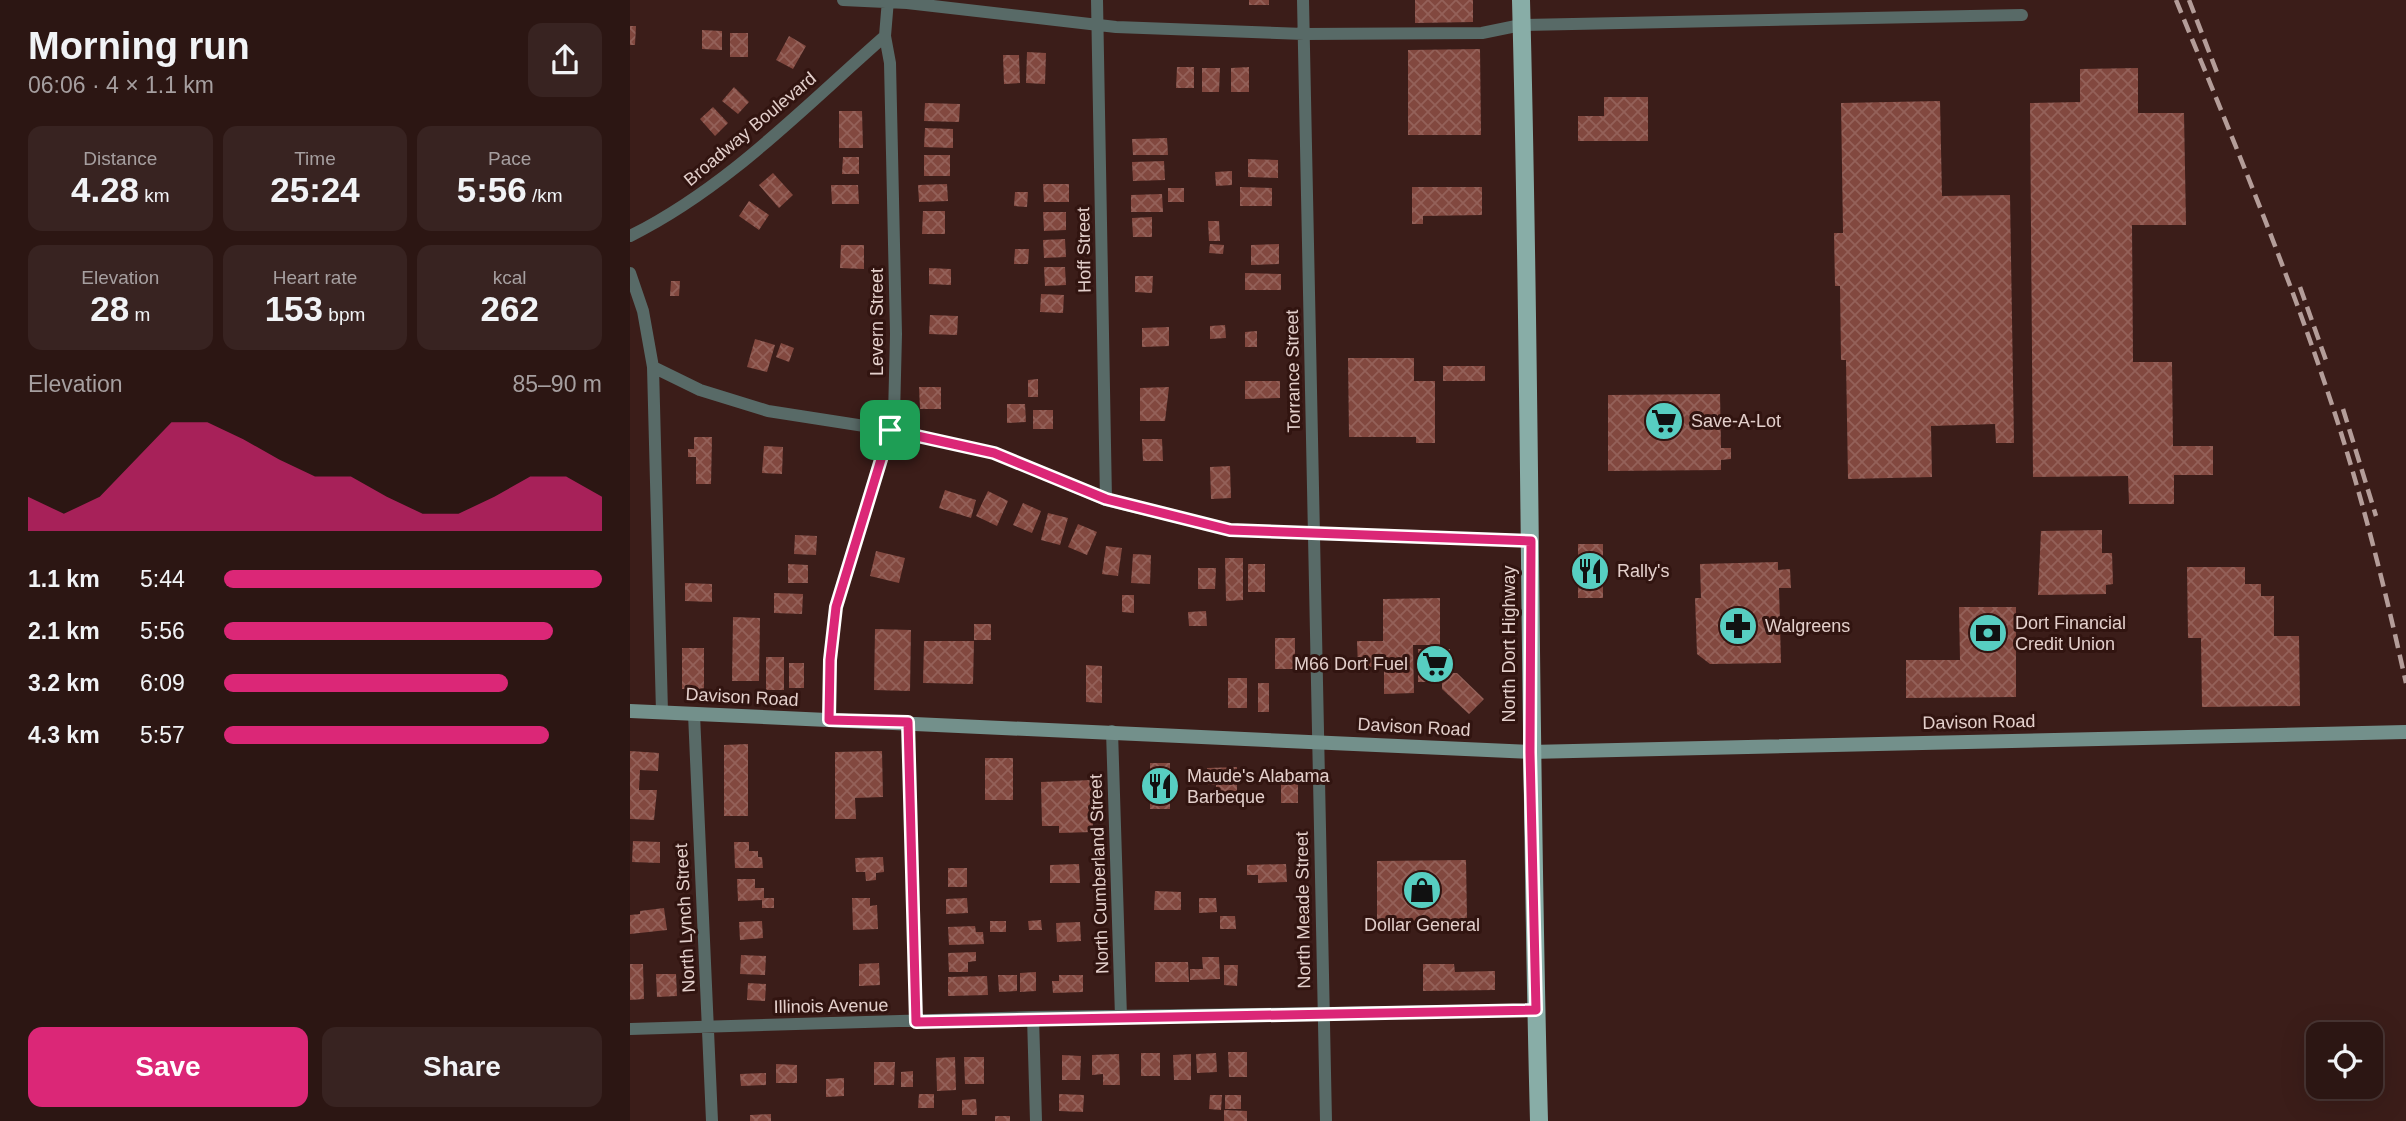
<!DOCTYPE html>
<html lang="en">
<head>
<meta charset="utf-8">
<style>
	:root { --surface:#2c1613; --page:#382321; --text:#f1f3f6; --muted:#a69fa0; --line:#483533; --accent:#db2777 }
	body { margin:0; font-family:Arial,sans-serif; background:var(--page); color:var(--text); height:100vh; display:flex; flex-direction:column; font-size:26px; white-space:nowrap }
	* { box-sizing:border-box; margin:0 }
	p { font-size:23px; color:var(--muted) }
	.icon { flex:none; width:38px; height:38px; fill:none; stroke:currentColor; stroke-width:2; stroke-linecap:round; stroke-linejoin:round }
	.map { position:relative; flex:1; overflow:hidden }
	.details { display:flex; flex-direction:column; background:var(--surface); width:630px }
	.details>* { flex:none }
	.tools { position:absolute; left:1676px; top:1022px; display:grid; gap:14px }
	.tools a { display:grid; place-items:center; width:77px; height:77px; border-radius:14px; background:var(--surface); box-shadow:0 7px 28px #0002,0 0 0 2px var(--line); font-size:35px }
	.pin { position:absolute; display:grid; place-items:center; width:60px; height:60px; color:#fff; margin:-30px; border-radius:14px; box-shadow:0 4px 10px #0006 }
	.round { display:grid; place-items:center; flex:none; width:74px; height:74px; border-radius:14px; background:var(--page) }
	.overview { display:flex; align-items:center; justify-content:space-between; height:119px; padding:0 28px }
	h1 { font-size:38px; font-weight:700; line-height:52px }
	.stats { display:grid; grid-template-columns:repeat(3,1fr); gap:10px; height:119px; padding:7px 28px }
	.stats div { display:grid; align-content:center; border-radius:14px; background:var(--page); text-align:center }
	.stats b { font-size:35px; font-weight:700 }
	.stats small { font-size:19px; font-weight:400 }
	.stats p { font-size:19px }
	.chart { height:196px; padding:14px 28px }
	.chart p { display:flex; justify-content:space-between }
	.chart svg { width:100%; height:126px; margin-top:7px; fill:var(--accent); opacity:.7 }
	.cta { display:flex; gap:14px; margin-top:auto; padding:14px 28px }
	.cta a { flex:1; height:80px; border-radius:14px; background:var(--accent); color:#fff; font-size:28px; font-weight:700; line-height:80px; text-align:center }
	.cta a+a { background:var(--page); color:var(--text) }
	ul { padding:0 28px; list-style:none; font-size:23px }
	li { display:grid; grid-template-columns:112px 84px 1fr; align-items:center; height:52px }
	li i { height:18px; border-radius:9px; background:var(--accent) }
	main { display:flex; flex:1; min-height:0 }
	.map>svg:first-child { display:block }
</style>
</head>
<body>
<main>
<section class="details">
<div class="overview"><div><h1>Morning run</h1><p>06:06 · 4 × 1.1 km</p></div><a class="round"><svg class="icon" aria-label="share" viewBox="0 0 24 24"><path d="M12 15V3M7 8l5-5 5 5M5 13v7h14v-7"/></svg></a></div>
<div class="stats">
<div><p>Distance</p><b>4.28<small> km</small></b></div>
<div><p>Time</p><b>25:24</b></div>
<div><p>Pace</p><b>5:56<small> /km</small></b></div>
</div>
<div class="stats">
<div><p>Elevation</p><b>28<small> m</small></b></div>
<div><p>Heart rate</p><b>153<small> bpm</small></b></div>
<div><p>kcal</p><b>262</b></div>
</div>
<div class="chart"><p><span>Elevation</span>85–90 m</p>
<svg viewBox="0 0 160 44" preserveAspectRatio="none"><path d="M0 44V32L10 38L20 32L30 19L40 6L50 6L60 12L70 19L80 25L90 25L100 32L110 38L120 38L130 32L140 25L150 25L160 32V44z"/></svg>
</div>
<ul>
<li><b>1.1 km</b>5:44<i style="width:100%"></i></li>
<li><b>2.1 km</b>5:56<i style="width:87%"></i></li>
<li><b>3.2 km</b>6:09<i style="width:75%"></i></li>
<li><b>4.3 km</b>5:57<i style="width:86%"></i></li>
</ul>
<div class="cta"><a>Save</a><a>Share</a></div>
</section>
<div class="map">
<svg width="1776" height="1121" viewBox="0 0 1776 1121">
	<defs>
		<pattern id="building-cross-hatch" width="8" height="8" patternUnits="userSpaceOnUse" patternTransform="scale(1.75)"><rect width="8" height="8" fill="#82483f"/><path d="M0 0l8 8M0 8l8-8" fill="none" stroke="#946159"/></pattern>
	</defs>
	<rect width="100%" height="100%" fill="#3b1d19"/>
	<path fill="url(#building-cross-hatch)" d="M619 0H639V5H619Z
		M785 0H843V22L785 23Z
		M0 26H6L5 45H0Z
		M72 30 92 31V50L72 49Z
		M100 33H118V57H100Z
		M159 36 176 46 163 69 146 60Z
		M850 49 851 135H778V50Z
		M397 52 416 53 415 84 396 83Z
		M373 55H389L390 83 374 84Z
		M547 67H564V88H546Z
		M619 67V92H601V68Z
		M572 68H590L589 92H572Z
		M1508 68V113H1554L1556 225H1502L1503 362H1542L1543 446H1583V475H1544V504H1499L1498 476 1403 477 1400 103 1450 102V69Z
		M104 87 119 102 108 114 92 101Z
		M974 97H1018V141H948V116H974Z
		M1310 101 1312 196 1380 195 1384 443H1366L1365 424 1301 426 1302 477 1218 479 1216 360H1211L1210 286H1205L1204 233H1213L1211 103Z
		M295 103 330 104 329 122 294 121Z
		M83 107 98 123 85 136 70 119Z
		M209 111H232L233 148H209Z
		M295 128 323 129V148L294 147Z
		M537 138 538 155H503L502 139Z
		M294 155H320V176H294Z
		M213 157H229V174H212Z
		M618 159 648 160V178L618 177Z
		M534 161 535 180 503 181 502 162Z
		M602 171V185L586 186 585 172Z
		M143 173 163 195 149 208 129 185Z
		M317 184 318 201 289 202 288 185Z
		M413 184H439V202H414Z
		M201 185H228L229 204H202Z
		M610 187 642 188V206H610Z
		M782 187H852V215L793 216V224H782Z
		M538 188H554V202H538Z
		M385 192H398L397 207 384 206Z
		M532 194 533 212H501V195Z
		M119 201 139 215 129 230 109 216Z
		M293 211H315V234H292Z
		M413 212H436V230L414 231Z
		M522 217V237H503L502 218Z
		M578 221H589L590 241H579Z
		M435 239 436 257 414 258 413 240Z
		M580 244 594 245 593 254 579 253Z
		M649 244V264L621 265V245Z
		M211 245H234V269L210 268Z
		M385 249H399L398 264H384Z
		M414 267H435L436 285 415 286Z
		M299 268 321 269V285L299 284Z
		M615 273 651 274V290H615Z
		M505 276H523L522 293 505 292Z
		M41 281H50L49 296H40Z
		M411 294 434 295 433 313 410 312Z
		M300 315 328 316 327 335 299 334Z
		M595 325 596 338 580 339V326Z
		M539 327V346L512 347V328Z
		M627 331V347H615V332Z
		M125 339 145 345 137 372 117 367Z
		M151 343 164 348 159 362 146 357Z
		M718 358H784V381H805V443H786V437H719Z
		M813 366H855V381H813Z
		M408 379V397H398V380Z
		M615 381H650V398L615 399Z
		M289 387H311V409H290Z
		M539 387 535 421H510V388Z
		M1090 394 1091 448H1101V459L1091 460V470L978 471V395Z
		M377 404H395L396 422 377 423Z
		M403 410H423V429H403Z
		M64 437H82L81 484H66V457H58V449H64Z
		M512 439H532L533 461H513Z
		M134 446 153 447 152 474 132 473Z
		M600 466 601 498 581 499 580 467Z
		M315 490 346 500 341 518 309 508Z
		M358 491 378 501 367 526 346 516Z
		M393 503 411 511 402 533 383 525Z
		M418 513 438 518 430 545 411 540Z
		M448 524 467 532 457 555 438 547Z
		M1472 530V553H1482L1483 584 1476 585V594L1408 595 1411 531Z
		M165 535 187 536 186 555 164 554Z
		M948 544H973V598H948Z
		M476 546 492 548 488 576 472 574Z
		M246 551 275 558 269 583 240 576Z
		M503 554 521 555 520 584 501 583Z
		M595 558H613V600L596 601Z
		M1148 562V570L1160 569 1161 588H1149L1151 663 1080 664 1067 654 1065 598H1071L1070 564Z
		M158 564 178 565V583H158Z
		M618 564H635V592H618Z
		M1557 567H1615V584H1631V596H1644V636H1669L1670 706 1572 707 1571 638H1558Z
		M568 568H586L585 589H568Z
		M55 583 82 584V602L55 601Z
		M144 593 173 594 172 614 144 613Z
		M492 595H504V613L492 612Z
		M810 598V645H783L784 693 754 694V667H728L727 641H753V599Z
		M1329 607H1386V697L1276 698V660H1330Z
		M576 611 577 626H559L558 612Z
		M103 617 130 618 129 681H102Z
		M344 624H361V640H344Z
		M245 629 281 630 280 691 244 690Z
		M645 638H665V669H645Z
		M294 641H344L343 684 293 683Z
		M52 648H74V689H52Z
		M788 649H820V673H827L854 699 839 714 812 689V682H788Z
		M136 657H154V690H136Z
		M159 663H174V688H159Z
		M456 665 472 666V703L456 702Z
		M598 678H617V708H598Z
		M628 683H639V712H628Z
		M118 744V816H94V745Z
		M0 751 29 753 28 771 10 770 9 790H27L24 820 0 819Z
		M252 751 253 797 225 798 226 819H205V752Z
		M355 758H383V800H355Z
		M520 763H540V809H520Z
		M607 767V791L586 792V785H577V768Z
		M651 773H668V803H651Z
		M462 780 463 832 429 833V826H412L411 782Z
		M3 841 30 842V863L2 862Z
		M104 842H119V851H128V857H132L133 868H105Z
		M253 857 254 872 246 873V880L236 881 235 872H226L225 858Z
		M836 860 837 920 747 921V861Z
		M449 864 450 883H420V865Z
		M656 864 657 882 628 883V875H617V865Z
		M318 868H337V887H318Z
		M107 879H125V888H134V898H144V908H132V900L108 901Z
		M525 891 551 892V910H524Z
		M222 898H240V906L247 905 248 929 223 930Z
		M337 898 338 913 316 914V899Z
		M569 898H586L587 912 569 913Z
		M34 908 37 930 0 934V915L10 914V911Z
		M590 916H605L606 929H590Z
		M411 920 412 930H399L398 921Z
		M132 921 133 938 110 940 109 922Z
		M360 921H376V932H360Z
		M450 922 451 941 427 942 426 923Z
		M345 926 346 932H353L354 944 319 945 318 927Z
		M346 952V961L338 962V972H319L318 953Z
		M111 955 136 956 135 975 110 974Z
		M572 957H589L590 979 560 980V969H573Z
		M525 962H558L559 982H525Z
		M249 963 250 985 229 986V964Z
		M0 964H13L14 999 0 1000Z
		M793 964H824L825 972 865 971V990L793 991Z
		M594 965H608L607 986 594 985Z
		M406 972V991L390 992V973Z
		M26 974H46L47 996 27 997Z
		M368 975H387V991L369 992Z
		M429 975H453V992L423 993 422 981H429Z
		M357 976 358 995 318 996V977Z
		M118 983 136 984 135 1001 117 1000Z
		M598 1052H617V1077H599Z
		M511 1053H530V1076H511Z
		M586 1053 587 1072 567 1073 566 1054Z
		M489 1054 490 1085H473V1074L462 1075V1055Z
		M561 1054V1080H544L543 1055Z
		M432 1055 451 1056 450 1080H432Z
		M325 1057 326 1090 307 1091 306 1058Z
		M334 1057H354V1084H335Z
		M244 1062H265L264 1085H244Z
		M146 1064 167 1065V1083H146Z
		M283 1071V1087H271V1072Z
		M136 1073V1085L111 1086 110 1074Z
		M214 1078V1096L196 1097V1079Z
		M289 1094H304V1108H288Z
		M429 1094 454 1095 453 1112 429 1111Z
		M580 1095H592L591 1110 579 1109Z
		M595 1095H611V1109H595Z
		M346 1099 347 1115H332V1100Z
		M594 1110 617 1111V1121H594Z
		M141 1114V1121H120V1115Z
		M365 1116H380V1121H365Z"/>
	<g fill="none" stroke-linecap="round" stroke-linejoin="round">
		<path stroke="#586a67" stroke-width="12" d="M213 0 277 3 486 27 674 34 852 33 891 25 1392 15
			M467 0 476 500
			M673 0 696 1121
			M0 236C97 188 174 107 255 36
			M0 273 13 311 23 367 32 712
			M23 367 70 390 138 411 260 430 364 453 476 500 600 530 901 541
			M64 714 82 1121
			M199 720 200 660 206 607 264 416 266 334 260 63 255 36 258 0
			M278 722 286 1022
			M482 731 491 1017
			M403 1017 406 1121
			M0 1029 403 1017 906 1010"/>
		<path stroke="#73908b" stroke-width="14" d="M0 711 900 752 1776 732"/>
		<path stroke="#88ada7" stroke-width="18" d="M891 0C901 374 899 747 909 1121"/>
		<path stroke="#b49d99" stroke-width="4.5" stroke-dasharray="14 7" stroke-linecap="butt" d="M1546 0C1602 137 1660 275 1706 417 1734 504 1756 593 1776 683
			M1559 0 1588 75
			M1670 287 1698 366
			M1713 409 1746 516"/>
	</g>
	<g fill="none" stroke-linecap="round" stroke-linejoin="round">
		<defs>
			<path id="route" d="M260 430 364 453 476 499 600 530 901 541 900 752 906 1010 286 1022 278 722 199 720 200 660 206 607Z"/>
		</defs>
		<use href="#route" stroke="#fff" stroke-width="14"/>
		<use href="#route" stroke="#db2777" stroke-width="9"/>
	</g>
	<defs>
		<symbol id="supermarket-disc" viewBox="-11 -11 22 22"><circle r="9.5" fill="#57cec1" stroke="#311410"/><path d="M-6-5.5h2.5l.6 2H6L4.5 2H-2.5L-4.4-4H-6ZM-1.5 3.2a1.3 1.3 0 1 0 .1 0ZM3 3.2a1.3 1.3 0 1 0 .1 0Z" fill="#111"/></symbol>
		<symbol id="restaurant-disc" viewBox="-11 -11 22 22"><circle r="9.5" fill="#57cec1" stroke="#311410"/><path d="M-5-6h1v4h1v-4h1v4h1v-4h1v5L-1.5 .5V6h-2V.5L-5-1ZM5-6V6H3V1.5H1.5Q1.5-4 5-6Z" fill="#111"/></symbol>
		<symbol id="pharmacy-disc" viewBox="-11 -11 22 22"><circle r="9.5" fill="#57cec1" stroke="#311410"/><path d="M-2-6h4v4h4v4h-4v4h-4v-4h-4v-4h4Z" fill="#111"/></symbol>
		<symbol id="bank-disc" viewBox="-11 -11 22 22"><circle r="9.5" fill="#57cec1" stroke="#311410"/><path d="M-6-4H6V4H-6ZM0-2.3a2.3 2.3 0 1 0 0 4.6a2.3 2.3 0 1 0 0-4.6Z" fill="#111"/></symbol>
		<symbol id="shop-disc" viewBox="-11 -11 22 22"><circle r="9.5" fill="#57cec1" stroke="#311410"/><path d="M-5-2.5h2.3a2.7 3.5 0 0 1 5.4 0H5L5.5 6h-11ZM-1.5-2.5h3a1.5 2.3 0 0 0-3 0Z" fill="#111"/></symbol>
	</defs>
	<g fill-rule="evenodd">
		<use href="#supermarket-disc" x="1012" y="399" width="44" height="44"/>
		<use href="#restaurant-disc" x="938" y="549" width="44" height="44"/>
		<use href="#pharmacy-disc" x="1086" y="604" width="44" height="44"/>
		<use href="#bank-disc" x="1336" y="611" width="44" height="44"/>
		<use href="#supermarket-disc" x="783" y="642" width="44" height="44"/>
		<use href="#restaurant-disc" x="508" y="764" width="44" height="44"/>
		<use href="#shop-disc" x="770" y="868" width="44" height="44"/>
	</g>
	<g text-anchor="middle" stroke-width="6" stroke-linejoin="round" paint-order="stroke">
		<g font-size="18" fill="#e3cfcb" stroke="#311410">
			<text transform="translate(120 129) rotate(-40)" y="6">Broadway Boulevard</text>
			<text transform="translate(454 250) rotate(-91)" y="6">Hoff Street</text>
			<text transform="translate(247 322) rotate(-90)" y="6">Levern Street</text>
			<text transform="translate(663 371) rotate(-91)" y="6">Torrance Street</text>
			<text transform="translate(879 644) rotate(-90)" y="6">North Dort Highway</text>
			<text transform="translate(112 697) rotate(3)" y="6">Davison Road</text>
			<text transform="translate(1349 722) rotate(-1)" y="6">Davison Road</text>
			<text transform="translate(784 727) rotate(3)" y="6">Davison Road</text>
			<text transform="translate(469 874) rotate(-92)" y="6">North Cumberland Street</text>
			<text transform="translate(673 910) rotate(-91)" y="6">North Meade Street</text>
			<text transform="translate(55 918) rotate(-93)" y="6">North Lynch Street</text>
			<text transform="translate(201 1006) rotate(-1)" y="6">Illinois Avenue</text>
		</g>
		<g font-size="18" fill="#e3cfcb" stroke="#311410" text-anchor="start">
			<text x="1061" y="427">Save-A-Lot</text>
			<text x="987" y="577">Rally's</text>
			<text x="1385" y="629">Dort Financial<tspan x="1385" dy="21">Credit Union</tspan></text>
			<text x="1135" y="632">Walgreens</text>
			<text x="778" y="670" text-anchor="end">M66 Dort Fuel</text>
			<text x="557" y="782">Maude's Alabama<tspan x="557" dy="21">Barbeque</tspan></text>
			<text x="792" y="931" text-anchor="middle">Dollar General</text>
		</g>
	</g>
</svg>
<div class="tools">
<a><svg class="icon" aria-label="locate" viewBox="0 0 24 24"><circle cx="12" cy="12" r="6"/><path d="M12 2v4M12 18v4M2 12h4M18 12h4"/></svg></a>
</div>
<div class="pin" style="left:260px;top:430px;background:#1e9e55"><svg class="icon" aria-label="arrive" viewBox="0 0 24 24"><path d="M6 21V4h12l-3 4 3 4H6"/></svg></div>
</div>
</main>
</body>
</html>
